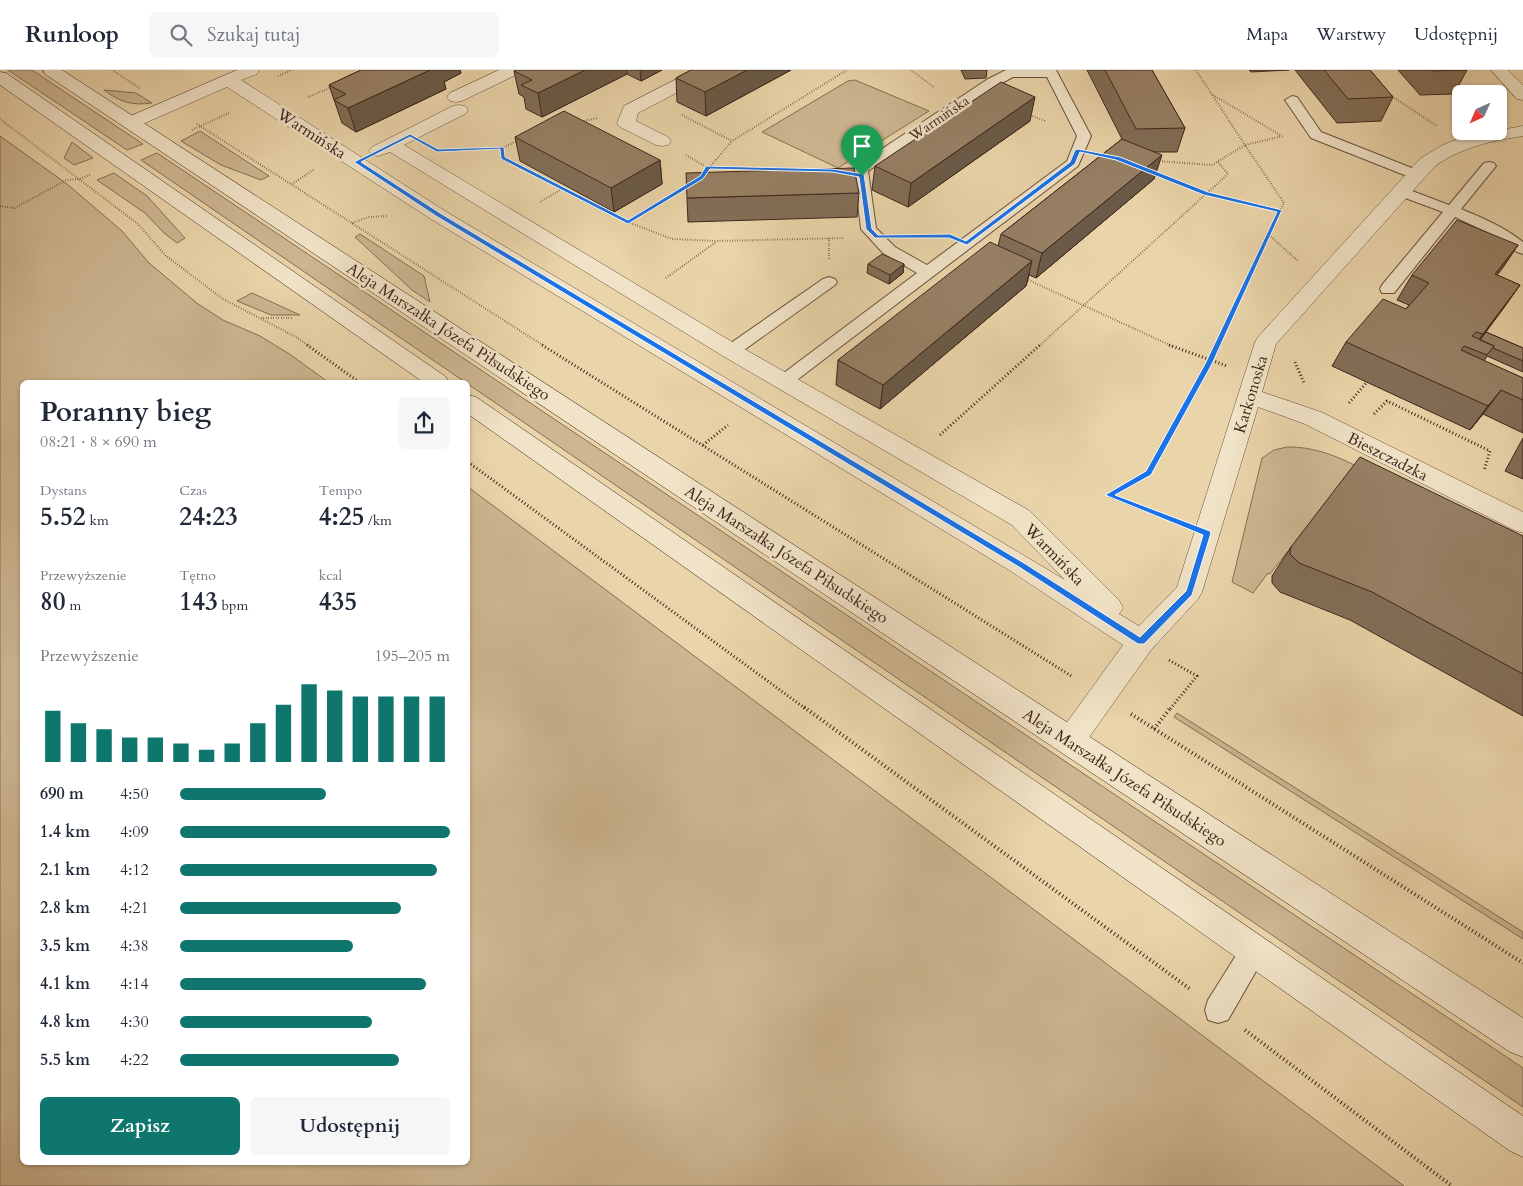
<!DOCTYPE html>
<html lang="pl">
<head>
<meta charset="utf-8">
<style>
	:root { --surface:#fff; --page:#f6f6f7; --text:#1f2937; --muted:#747a83; --line:#e0e1e3; --accent:#0f766e }
	body { margin:0; font-family:Cardo,serif; background:var(--page); color:var(--text); height:100vh; display:flex; flex-direction:column; font-size:19px; white-space:nowrap }
	* { box-sizing:border-box; margin:0 }
	p { font-size:16px; color:var(--muted) }
	.icon { flex:none; width:28px; height:28px; fill:none; stroke:currentColor; stroke-width:2; stroke-linecap:round; stroke-linejoin:round }
	.map { position:relative; flex:1; overflow:hidden }
	.panel { position:absolute; left:20px; top:310px; width:450px; height:785px; display:flex; flex-direction:column; background:var(--surface); border-radius:8px; box-shadow:0 1px 4px #0004 }
	.panel>* { flex:none }
	.needle { width:32px; rotate:225deg }
	.buttons { position:absolute; left:1452px; top:15px; display:grid; gap:10px }
	.buttons a { display:grid; place-items:center; width:55px; height:55px; border-radius:8px; background:var(--surface); box-shadow:0 1px 4px #0004; font-size:25px }
	.pin { position:absolute; display:grid; place-items:center; width:42px; height:42px; color:#fff; margin:-51px -21px; border-radius:50% 50% 50% 0; rotate:-45deg; box-shadow:0 0 5px #0007 }
	.pin .icon { rotate:45deg }
	.round { display:grid; place-items:center; flex:none; width:52px; height:52px; border-radius:8px; background:var(--page) }
	.head { display:flex; align-items:center; justify-content:space-between; height:85px; padding:0 20px }
	h1 { font-size:28px; font-weight:600; line-height:38px }
	.figures { display:grid; grid-template-columns:repeat(3,1fr); gap:8px; height:85px; padding:5px 20px }
	.figures div { display:grid; align-content:center }
	.figures b { font-size:25px; font-weight:600 }
	.figures small { font-size:14px; font-weight:400 }
	.figures p { font-size:14px }
	.chart { height:140px; padding:10px 20px }
	.chart p { display:flex; justify-content:space-between }
	.chart svg { width:100%; height:90px; margin-top:5px; stroke:var(--accent); stroke-width:6 }
	.primary-button { display:flex; gap:10px; margin-top:auto; padding:10px 20px }
	.primary-button a { flex:1; height:58px; border-radius:8px; background:var(--accent); color:#fff; font-size:20px; font-weight:600; line-height:58px; text-align:center }
	.primary-button a+a { background:var(--page); color:var(--text) }
	ul { padding:0 20px; list-style:none; font-size:16px }
	li { display:grid; grid-template-columns:80px 60px 1fr; align-items:center; height:38px }
	li i { height:12px; border-radius:6px; background:var(--accent) }
	header { display:flex; align-items:center; gap:30px; box-sizing:border-box; height:70px; padding:0 25px; background:var(--surface); border-bottom:1px solid var(--line) }
	header strong { font-size:24px }
	nav { display:flex; gap:28px; margin-inline-start:auto; font-size:18px }
	.search { width:350px; height:45px; background:var(--page); display:flex; align-items:center; gap:12px; box-sizing:border-box; padding:0 18px; border-radius:8px; color:var(--muted); font-size:19px }
	.map>svg:first-child { display:block }
</style>
</head>
<body>
<header>
<strong>Runloop</strong>
<div class="search"><svg class="icon" aria-label="search" viewBox="0 0 24 24"><circle cx="10" cy="10" r="6"/><path d="M15 15l6 6"/></svg>Szukaj tutaj</div>
<nav><a>Mapa</a><a>Warstwy</a><a>Udostępnij</a></nav>
</header>
<div class="map">
<svg width="1523" height="1116" viewBox="0 0 1523 1116">
	<rect width="100%" height="100%" fill="#ead4a9"/>
	<filter id="stains"><feTurbulence type="fractalNoise" baseFrequency=".004" numOctaves="4"/><feColorMatrix values="0 0 0 0 .2 0 0 0 0 .09 0 0 0 0 .02 0 0 0 .5 -.17"/></filter>
	<radialGradient id="worn" r=".72"><stop offset=".6" stop-color="#630" stop-opacity="0"/><stop offset="1" stop-color="#630" stop-opacity=".3"/></radialGradient>
	<path fill="#cdb691" stroke="#856e56" d="M8 0H32L143 74 127 80Z
		M855 10 929 41 838 98 762 62 848 11Z
		M104 20 136 23 152 33C132 36 120 32 104 20Z
		M200 61 269 106 261 110 221 95 181 71Z
		M0 66 67 114 122 161 149 193 198 234 223 250 260 266 291 285 328 312H22V1092H468V417L1404 1116H0Z
		M72 72 93 88 74 95 64 88Z
		M157 83 1523 998V1037L141 90Z
		M114 103 147 126 185 168 177 173 164 163 145 143 97 110Z
		M360 164 424 206 430 232 412 220 355 167Z
		M252 223 300 245H271L237 231Z
		M1287 377C1339 376 1385 414 1427 441 1459 463 1491 484 1523 505L1341 414 1270 504 1268 503 1253 523 1232 512 1262 388 1274 380Z
		M1177 643 1523 862V869L1174 647Z"/>
	<g fill="none" stroke-linecap="round" stroke-linejoin="round">
		<defs>
			<path id="lane" d="M1006 0H1056L1091 66 1078 96 789 316 783 318 777 316 774 312 777 308 917 203 883 183 861 159 854 99 856 96 988 9ZM1013 7H1047L1077 66 1067 91 927 195 895 177 876 158 868 101 998 15Z
				M1292 26 1297 27 1321 62 1422 102 1424 105 1422 108H1412L1311 68 1285 30Z
				M1489 92 1494 93 1496 96 1461 139C1483 148 1504 157 1523 172V184L1517 182 1491 164 1455 147 1394 223H1382L1380 219 1382 215 1443 142 1397 125 1395 122 1397 119H1407L1449 135 1484 93Z
				M829 207 835 209 837 212 835 215 737 285 731 287 725 285 722 281 725 277 823 209Z
				M1254 867 1263 871 1267 880 1263 889 1228 950 1218 953 1208 950 1205 940 1208 930 1245 871Z"/>
			<path id="street" d="M237 0H259L257 4 241 10 445 141 1065 510 1012 455 723 286 390 82 378 86 372 85 369 81 372 77 453 36 459 35 465 36 468 40 465 44 404 75 739 276 1030 441 1119 530 1123 538 1119 544 1139 556 1177 517 1255 272 1258 267 1421 88 1443 75 1466 66 1523 56V66C1491 71 1462 77 1435 96L1276 274 1262 322 1321 342 1523 442V463L1514 460 1305 354 1258 337 1202 522 1198 529 1151 580 1080 680 1070 684 1060 680 1055 671 1060 662 1123 575 1012 502 431 149 227 17 138 56 132 57 126 56 123 52 126 48Z
				M499 0H520L518 4 462 31 456 32 450 31 447 27 450 23Z
				M694 0H715L713 4 638 43 636 51 668 67 671 71 668 75 662 76 656 75 620 57 617 53 624 36Z
				M1491 0H1508L1523 15V30L1517 29Z"/>
			<path id="secondary" d="M43 0H62L1523 948V987L1510 982 45 4Z
				M0 2 6 3 446 307 449 312H423L0 15Z
				M468 325 476 327 1523 1046V1087L1510 1081 468 344Z"/>
		</defs>
		<use href="#lane" stroke="#68513e" stroke-width="2"/>
		<use href="#street" stroke="#68513e" stroke-width="1"/>
		<use href="#secondary" stroke="#3d251b" stroke-width="1"/>
		<path stroke="#3d251b" stroke-width="2" stroke-dasharray="0.5 2" stroke-linecap="butt" d="M112 0 141 19
			M911 0 935 18
			M1196 0 1245 75 1283 66
			M278 6 292 0
			M1213 25 1280 65
			M1390 25 1437 56
			M308 27 332 17
			M1028 44 1045 51
			M682 45 732 71 847 0
			M0 49 138 154 165 185 223 229 296 267 309 276
			M579 52 598 48
			M197 54 544 276
			M192 60 229 43
			M502 78 503 88 628 152 690 114
			M454 80 502 78 519 70
			M686 85 708 98 794 100
			M1157 91 1212 95 1245 75 1284 133 1218 276
			M1153 102 1206 124 1280 141
			M703 105 732 71
			M292 114 315 99
			M540 132 562 119
			M0 136 15 138 66 110 79 109 90 105
			M628 152 672 169 717 171 844 168
			M352 153 369 147 388 146
			M1269 165 1298 191
			M829 168V189
			M666 208 716 172
			M1024 208 1172 276
			M261 248H293
			M1039 276 1228 104 1218 92"/>
		<path stroke="#3d251b" stroke-width="3" stroke-dasharray="1 2.5" stroke-linecap="butt" d="M307 275 359 312
			M542 275 1073 607
			M1169 275 1227 296
			M1295 292 1304 313
			M1349 333 1367 312
			M1374 344 1387 331 1490 381 1484 401
			M940 365 1040 275
			M703 375 728 355
			M468 392 806 639
			M1109 425 1149 403 1218 275
			M1109 426 1175 452
			M1169 590 1197 606 1170 639"/>
		<path stroke="#3d251b" stroke-width="4" stroke-dasharray="1 3" stroke-linecap="butt" d="M804 637 1190 919
			M1131 644 1523 893
			M1154 659 1171 637
			M1245 960 1452 1116"/>
		<use href="#lane" fill="#f1e3c7" fill-rule="evenodd"/>
		<use href="#street" fill="#f1e3c7" fill-rule="evenodd"/>
		<use href="#secondary" fill="#f1e3c7" fill-rule="evenodd"/>
	</g>
	<path fill="#826e57" stroke="#3d251b" d="M361 0H460L461 3 444 12 446 19 356 62 342 53 329 15Z
		M516 0H662L641 11 627 4 542 47 526 39 524 27 519 24 514 1Z
		M691 0H791L706 46 677 32 676 8Z
		M961 0H987L986 8 965 9Z
		M1087 0H1152L1185 58 1177 82H1155L1154 109 1036 208 1029 205 1026 216 880 339 836 315 838 290 998 176 1001 164 1122 69Z
		M1249 0H1289L1251 2Z
		M1295 0H1370L1393 27 1381 51 1337 53Z
		M1398 0H1467L1454 24 1420 25Z
		M1030 51 908 137 872 120 875 96Z
		M515 67 660 90 662 114 614 142 520 91Z
		M859 123 857 147 688 152 687 128Z
		M1518 175 1497 205 1520 215 1486 262 1523 278V302L1487 286 1484 291 1523 308V363L1483 344 1470 360 1332 296 1346 272 1406 239 1409 235 1397 230 1412 205Z
		M868 194H904L903 203 889 214 867 203Z
		M1523 368V409L1505 401Z
		M1523 466V646L1350 550 1280 522 1272 513V506L1291 477Z"/>
	<path fill="#6a5a47" stroke="#3d251b" d="M430 0H460L461 3 444 12 446 19 356 62 348 38Z
		M585 0H627V4L542 47 538 23Z
		M640 0H662L641 11Z
		M747 0H791L706 46 705 22Z
		M1035 27 1030 51 908 137 911 113Z
		M1162 85 1154 109 1036 208 1042 183Z
		M660 90 662 114 614 142 611 118Z
		M1518 175 1502 199 1478 228 1495 204Z
		M1032 191 1026 216 880 339 883 315Z
		M904 194 903 203 889 214 890 205Z
		M1520 215 1503 239 1472 280 1483 264Z
		M1501 320 1483 344 1470 360 1488 336Z"/>
	<path fill="#978065" stroke="#3d251b" d="M361 0H430L348 38 334 30 346 24 329 15Z
		M516 0H585L538 23 521 15 532 10 514 1Z
		M691 0H747L705 22 676 8Z
		M1105 0H1152L1185 58 1136 59Z
		M1324 0H1370L1393 27 1348 29Z
		M1431 0H1467L1432 1Z
		M1001 12 1035 27 911 113 875 96Z
		M564 41 660 90 611 118 515 67Z
		M1122 69 1162 85 1042 183 1001 164Z
		M854 98 859 123 687 128 686 103Z
		M1457 150 1518 175 1495 204 1520 215 1483 264 1476 262 1472 266 1494 276 1487 285 1464 276 1461 280 1523 308V330L1501 320 1488 336 1346 272 1383 229 1406 239 1429 213 1412 205Z
		M990 172 1032 191 883 315 838 290Z
		M882 184 904 194 890 205 868 194Z
		M1486 262 1523 278V291L1493 278 1494 276 1480 270Z
		M1360 387 1523 466V604L1372 522 1299 493 1290 484 1291 477Z"/>
	<path fill="#1a73e8" stroke="#fff" fill-rule="evenodd" d="M410 64 438 79 504 77 505 87 628 150 700 106 706 96 832 99 864 104 872 159 878 165 950 164 966 171 1070 92 1075 80 1078 79 1120 87 1208 122 1282 140 1212 294 1151 405 1115 425 1210 461 1211 463 1192 525 1144 574H1138L1019 497 436 146 354 92ZM410 67 437 82 500 79 501 89 628 154 703 109 710 99 832 102 859 107 866 159 875 168H949L967 175 1075 94 1080 82 1116 90 1204 125 1277 142 1205 294 1146 401 1105 425 1203 465 1186 521 1140 567 1024 493 440 143 361 92Z"/>
	<g text-anchor="middle" stroke-width="5" stroke-linejoin="round" paint-order="stroke">
		<g font-size="14" fill="#3d251b" stroke="#f1e3c7">
			<text transform="translate(939 48) rotate(-34)" y="5">Warmińska</text>
		</g>
		<g font-size="16" fill="#3d251b" stroke="#f1e3c7">
			<text transform="translate(312 63) rotate(33)" y="6">Warmińska</text>
			<text transform="translate(449 261) rotate(33)" y="6">Aleja Marszałka Józefa Piłsudskiego</text>
			<text transform="translate(1250 324) rotate(-73)" y="6">Karkonoska</text>
			<text transform="translate(1388 386) rotate(27)" y="6">Bieszczadzka</text>
			<text transform="translate(787 484) rotate(33)" y="6">Aleja Marszałka Józefa Piłsudskiego</text>
			<text transform="translate(1055 484) rotate(46)" y="6">Warmińska</text>
			<text transform="translate(1125 707) rotate(33)" y="6">Aleja Marszałka Józefa Piłsudskiego</text>
		</g>
	</g>
	<rect width="100%" height="100%" filter="url(#stains)"/>
	<rect width="100%" height="100%" fill="url(#worn)"/>
</svg>
<div class="buttons">
<a><svg class="needle" viewBox="-14 -14 28 28"><path d="M0-13l5 13h-10z" fill="#e53935"/><path d="M0 13l5-13h-10z" fill="#747a83"/></svg></a>
</div>
<div class="pin" style="left:862px;top:106px;background:#1e9e55"><svg class="icon" aria-label="arrive" viewBox="0 0 24 24"><path d="M6 21V4h12l-3 4 3 4H6"/></svg></div>
<section class="panel">
<div class="head"><div><h1>Poranny bieg</h1><p>08:21 · 8 × 690 m</p></div><a class="round"><svg class="icon" aria-label="share" viewBox="0 0 24 24"><path d="M12 15V3M7 8l5-5 5 5M5 13v7h14v-7"/></svg></a></div>
<div class="figures">
<div><p>Dystans</p><b>5.52<small> km</small></b></div>
<div><p>Czas</p><b>24:23</b></div>
<div><p>Tempo</p><b>4:25<small> /km</small></b></div>
</div>
<div class="figures">
<div><p>Przewyższenie</p><b>80<small> m</small></b></div>
<div><p>Tętno</p><b>143<small> bpm</small></b></div>
<div><p>kcal</p><b>435</b></div>
</div>
<div class="chart"><p><span>Przewyższenie</span>195–205 m</p>
<svg viewBox="0 0 160 44" preserveAspectRatio="none"><path d="M5 44V19M15 44V25M25 44V28M35 44V32M45 44V32M55 44V35M65 44V38M75 44V35M85 44V25M95 44V16M105 44V6M115 44V9M125 44V12M135 44V12M145 44V12M155 44V12"/></svg>
</div>
<ul>
<li><b>690 m</b>4:50<i style="width:54%"></i></li>
<li><b>1.4 km</b>4:09<i style="width:100%"></i></li>
<li><b>2.1 km</b>4:12<i style="width:95%"></i></li>
<li><b>2.8 km</b>4:21<i style="width:82%"></i></li>
<li><b>3.5 km</b>4:38<i style="width:64%"></i></li>
<li><b>4.1 km</b>4:14<i style="width:91%"></i></li>
<li><b>4.8 km</b>4:30<i style="width:71%"></i></li>
<li><b>5.5 km</b>4:22<i style="width:81%"></i></li>
</ul>
<div class="primary-button"><a>Zapisz</a><a>Udostępnij</a></div>
</section>
</div>
</body>
</html>
